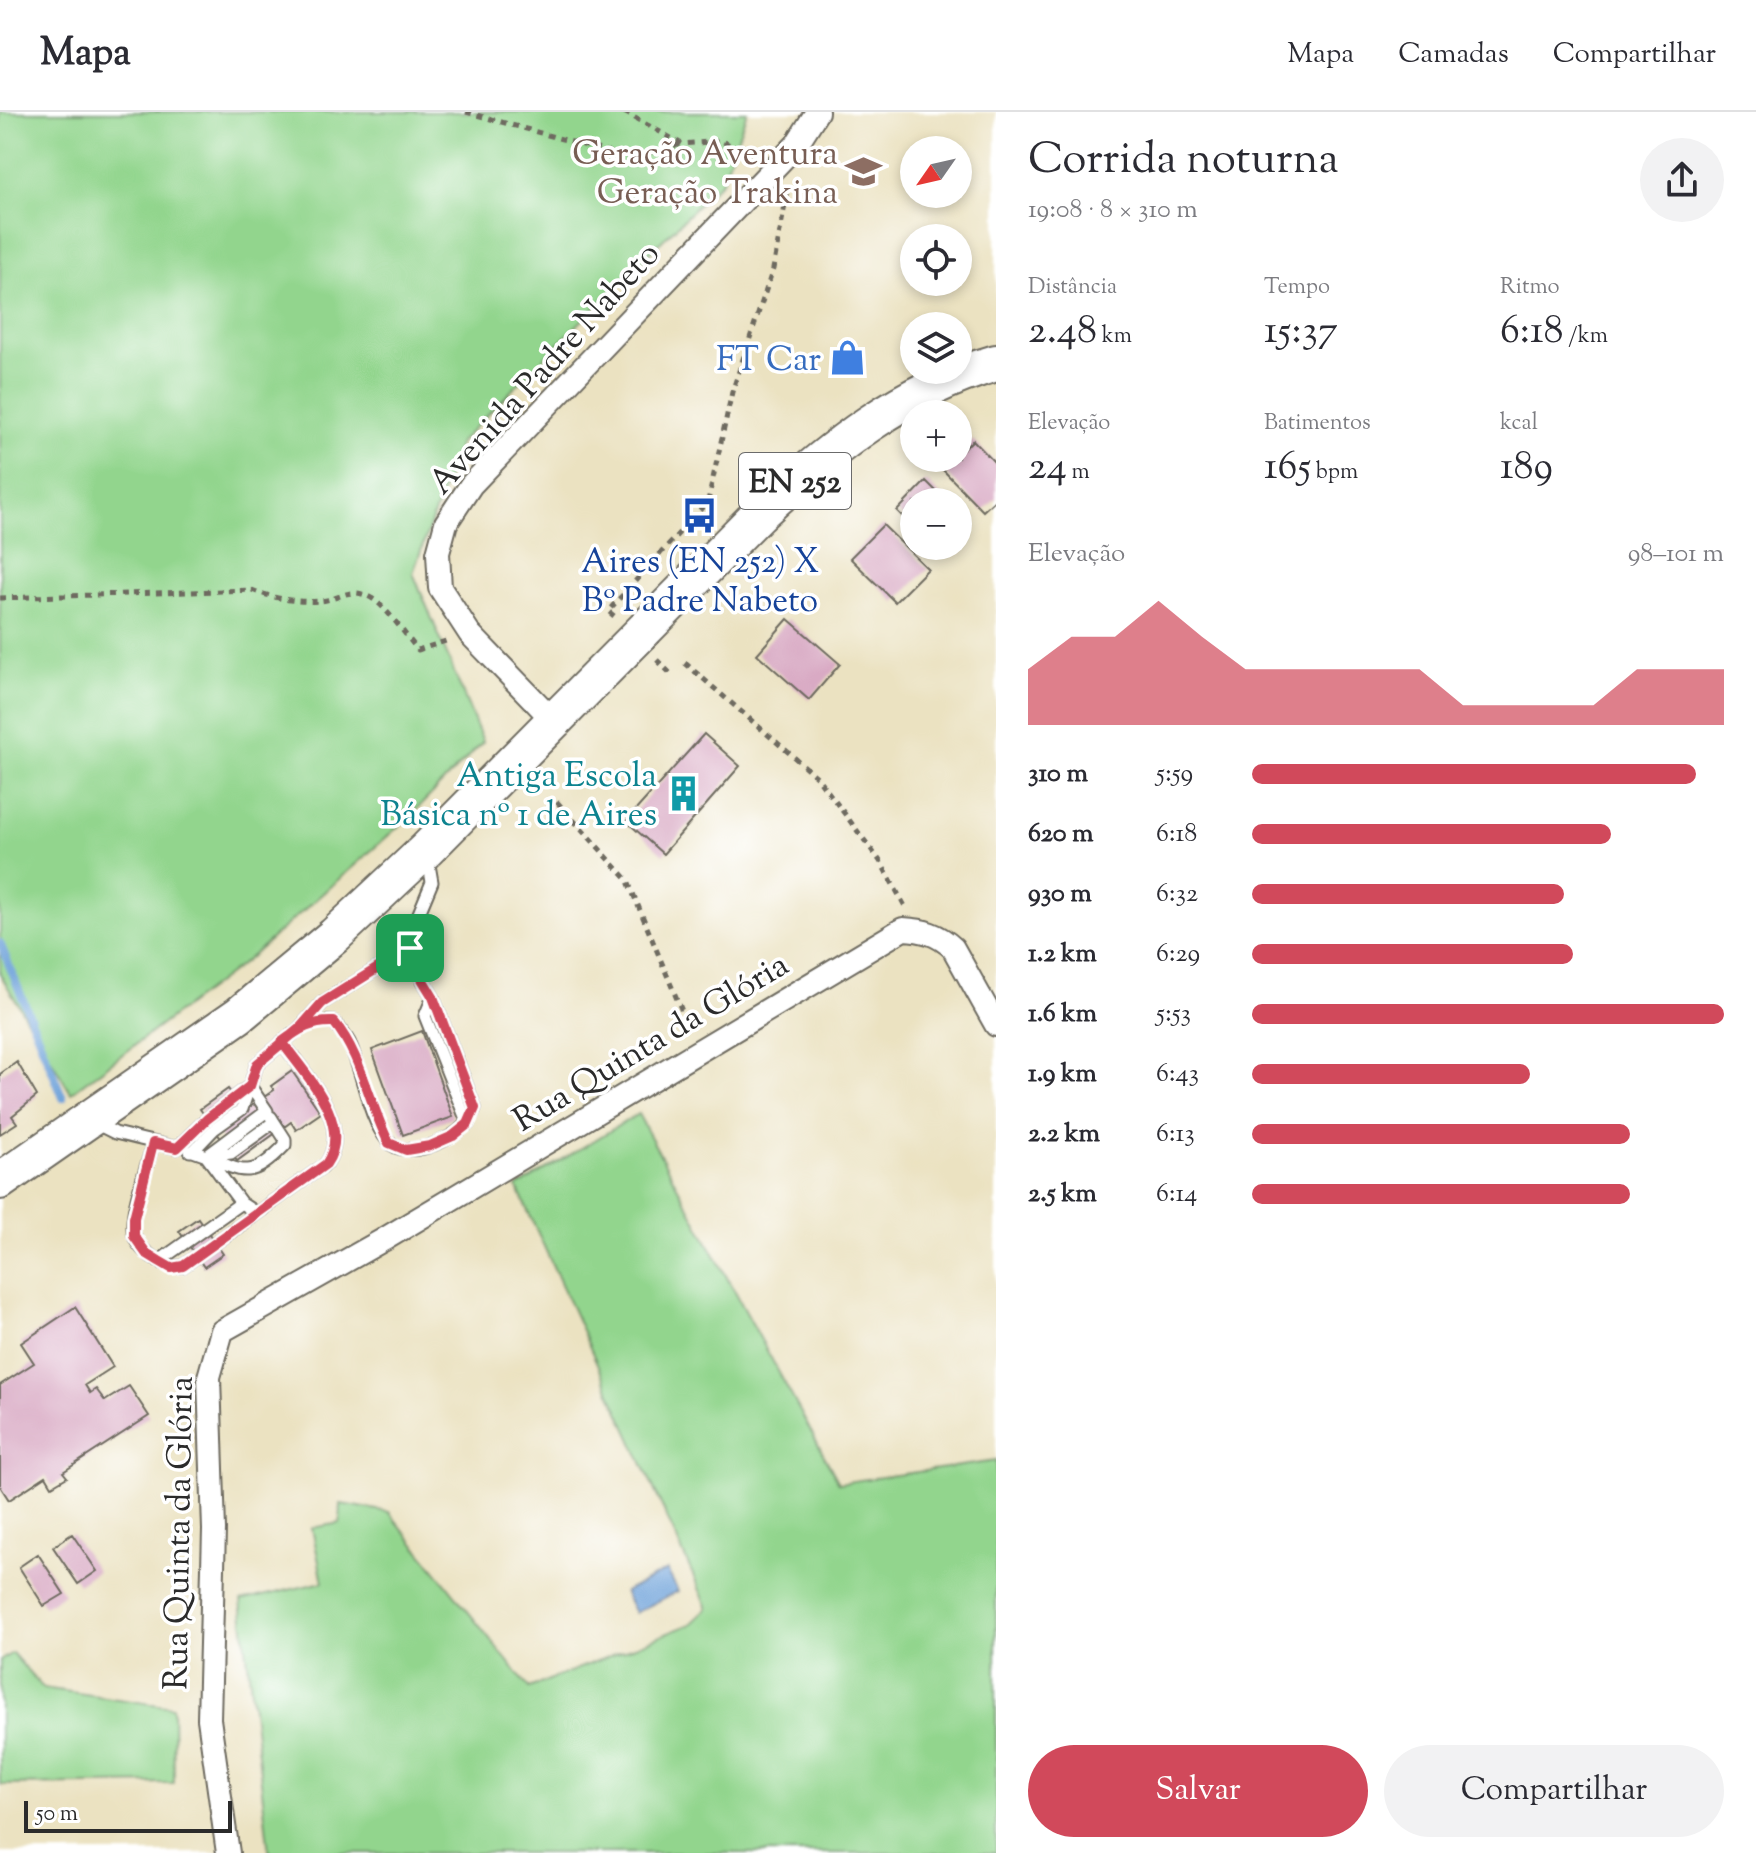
<!DOCTYPE html>
<html lang="pt">
<head>
<meta charset="utf-8">
<style>
	:root { --surface:#fff; --page:#f2f2f3; --text:#2b2b33; --muted:#7c7c81; --line:#e1e1e2; --accent:#d1495b }
	body { margin:0; font-family:"Sorts Mill Goudy",serif; background:var(--page); color:var(--text); height:100vh; display:flex; flex-direction:column; font-size:30px; white-space:nowrap }
	* { box-sizing:border-box; margin:0 }
	p { font-size:26px; color:var(--muted) }
	.icon { flex:none; width:44px; height:44px; fill:none; stroke:currentColor; stroke-width:2; stroke-linecap:round; stroke-linejoin:round }
	.map { position:relative; flex:1; overflow:hidden }
	.side { display:flex; flex-direction:column; background:var(--surface); width:760px }
	.side>* { flex:none }
	.needle { width:52px; rotate:236deg }
	.fabs { position:absolute; left:900px; top:24px; display:grid; gap:16px }
	.fabs a { display:grid; place-items:center; width:72px; height:72px; border-radius:50%; background:var(--surface); box-shadow:0 4px 12px #0003; font-size:40px }
	.scale { position:absolute; left:24px; bottom:20px; width:208px; box-sizing:border-box; padding-left:8px; border:4px solid #2b2b2b; border-top:0; font-size:22px; line-height:28px; white-space:nowrap; color:#2b2b2b; -webkit-text-stroke:6px #fff; paint-order:stroke }
	.pin { position:absolute; display:grid; place-items:center; width:68px; height:68px; color:#fff; margin:-34px; border-radius:16px; box-shadow:0 4px 12px #0006 }
	.round { display:grid; place-items:center; flex:none; width:84px; height:84px; border-radius:42px; background:var(--page) }
	.head { display:flex; align-items:center; justify-content:space-between; height:136px; padding:0 32px }
	h1 { font-size:44px; font-weight:600; line-height:60px }
	.figures { display:grid; grid-template-columns:repeat(3,1fr); gap:12px; height:136px; padding:8px 32px }
	.figures div { display:grid; align-content:center }
	.figures b { font-size:40px; font-weight:600 }
	.figures small { font-size:22px; font-weight:400 }
	.figures p { font-size:22px }
	.chart { height:224px; padding:16px 32px }
	.chart p { display:flex; justify-content:space-between }
	.chart svg { width:100%; height:144px; margin-top:8px; fill:var(--accent); opacity:.7 }
	.primary-button { display:flex; gap:16px; margin-top:auto; padding:16px 32px }
	.primary-button a { flex:1; height:92px; border-radius:48px; background:var(--accent); color:#fff; font-size:32px; font-weight:600; line-height:92px; text-align:center }
	.primary-button a+a { background:var(--page); color:var(--text) }
	ul { padding:0 32px; list-style:none; font-size:26px }
	li { display:grid; grid-template-columns:128px 96px 1fr; align-items:center; height:60px }
	li i { height:20px; border-radius:10px; background:var(--accent) }
	header { display:flex; align-items:center; gap:48px; box-sizing:border-box; height:112px; padding:0 40px; background:var(--surface); border-bottom:2px solid var(--line) }
	header strong { font-size:38px }
	nav { display:flex; gap:44px; margin-inline-start:auto; font-size:28px }
	main { display:flex; flex:1; min-height:0 }
	.map>svg:first-child { display:block }
</style>
</head>
<body>
<header>
<strong>Mapa</strong>
<nav><a>Mapa</a><a>Camadas</a><a>Compartilhar</a></nav>
</header>
<main>
<div class="map">
<svg width="996" height="1741" viewBox="0 0 996 1741">
	<rect width="100%" height="100%" fill="#fff"/>
	<filter id="ink" filterUnits="userSpaceOnUse"><feTurbulence type="fractalNoise" baseFrequency=".0125" numOctaves="2"/><feDisplacementMap in="SourceGraphic" scale="16" xChannelSelector="R" yChannelSelector="G"/><feConvolveMatrix kernelMatrix="1 2 1 2 8 2 1 2 1" color-interpolation-filters="sRGB"/></filter>
	<filter id="wash" filterUnits="userSpaceOnUse"><feTurbulence type="fractalNoise" baseFrequency=".006" numOctaves="4" result="noise"/><feDisplacementMap in="SourceGraphic" scale="32" xChannelSelector="R" yChannelSelector="G"/><feGaussianBlur stdDeviation="1.8" result="paint"/><feColorMatrix in="noise" values="0 0 0 0 0 0 0 0 0 0 0 0 0 0 0 0 0 1.4 0 .05"/><feComposite in="paint" operator="in"/></filter>
	<g filter="url(#wash)">
		<rect width="100%" height="100%" fill="#ebe2c1"/>
		<path fill="#92d58d" stroke="#5e805c" stroke-width="2" d="M0 0H747L722 69 460 330 413 461 483 630 407 707 246 849 71 981 0 862Z
			M638 1002 839 1371 996 1349V1741H269L241 1489 323 1470 312 1416 340 1411 341 1392 389 1400 529 1576 691 1512 708 1496 517 1075Z
			M12 1541 43 1576 173 1595 174 1671 0 1673V1549Z"/>
		<path fill="#6da1d9" stroke="#4c6682" stroke-width="2" d="M667 1458 678 1479 635 1501 624 1480Z"/>
		<g fill="none" stroke-linecap="round" stroke-linejoin="round">
			<path stroke="#6da1d9" stroke-width="8" d="M0 831 63 986"/>
		</g>
		<g id="blocks">
			<path fill="#d9aac4" d="M973 328 996 352V387L983 399 942 357 954 346H958V342Z
				M926 369 947 390H914V416L897 399Z
				M958 401 970 412 958 424Z
				M883 413 928 457 895 490 850 446Z
				M788 507 840 552 809 588 757 542Z
				M704 622 740 654 663 742 626 709Z
				M422 919 453 1005 403 1023 372 938Z
				M17 950 37 984 12 1004 17 1011 0 1022V962Z
				M292 959 321 1001 296 1018 291 1010 237 1049 200 997 228 977 244 999 274 978 271 974Z
				M198 1106 223 1142 204 1155 179 1119Z
				M75 1195 113 1255 85 1273 90 1281 96 1277 105 1289 129 1274 149 1304 63 1360 67 1365 52 1374 46 1364 9 1388 0 1374V1273L34 1251 21 1231Z
				M72 1422 97 1459 78 1472 53 1435Z
				M38 1442 64 1482 44 1494 19 1455Z"/>
		</g>
	</g>
	<g filter="url(#ink)">
		<use href="#blocks" fill-opacity="0" stroke="#6e6b60" stroke-width="2"/>
		<g fill="none" stroke-linecap="round" stroke-linejoin="round">
			<defs>
				<path id="lane" d="M433 885 425 904 468 1012
					M300 916 317 909 334 910C339 916 345 923 349 930 363 959 367 1005 388 1029 399 1042 421 1038 435 1032 455 1024 466 1016 475 996L433 885 422 867 410 836 417 806 432 770 428 747
					M95 1011 115 1021 177 1036 207 1007 250 974 257 952 300 916 322 891 410 836
					M153 1031C148 1054 128 1101 134 1123 137 1133 146 1141 154 1146 166 1153 171 1156 183 1154L326 1052C354 1012 305 962 282 930
					M190 1039H193L214 1017 242 997 249 976
					M193 1039 207 1044 267 999 250 974
					M207 1044C245 1063 253 1066 285 1033V1027L274 1010
					M207 1044 231 1041 274 1010 271 1005
					M207 1045 241 1091
					M159 1149 241 1091 256 1101"/>
				<path id="street" d="M554 609 470 522 440 476 438 441 446 411 471 373 796 33 817 0
					M228 1741 209 1607 214 1418 209 1265 222 1219 383 1128 903 817C924 818 938 822 953 836L996 913"/>
				<path id="primary" d="M0 1069 239 903 334 824 427 737 759 402C829 337 902 278 996 251"/>
			</defs>
			<use href="#lane" stroke="#6e6b60" stroke-width="15"/>
			<use href="#street" stroke="#6e6b60" stroke-width="26"/>
			<use href="#primary" stroke="#6e6b60" stroke-width="40"/>
			<path stroke="#6e6b60" stroke-width="5" stroke-dasharray="6 6" stroke-linecap="butt" d="M466 0 629 46 682 32
				M624 0 682 32 721 29 754 43
				M0 486 252 478C271 486 299 491 320 489 343 487 349 473 373 487 387 496 406 524 418 538L446 529
				M614 504 608 499 708 389 732 280 773 157 788 77
				M657 548 673 564
				M685 551 817 665 880 749 906 796
				M557 690 627 767 689 916"/>
			<use href="#lane" stroke="#fff" stroke-width="11"/>
			<use href="#street" stroke="#fff" stroke-width="22"/>
			<use href="#primary" stroke="#fff" stroke-width="36"/>
		</g>
	</g>
	<g fill="none" stroke-linecap="round" stroke-linejoin="round" filter="url(#ink)">
		<defs>
			<path id="route" d="M410 836 322 891 300 916 257 952 250 974 207 1007 177 1036 153 1031 134 1106V1124L146 1141 159 1149 171 1156 183 1154 326 1052C354 1012 305 962 282 930 299 917 312 909 334 910 362 944 369 992 389 1031L406 1038 430 1034 453 1024 468 1012 475 996 433 885 422 867 410 836"/>
		</defs>
		<use href="#route" stroke="#fff" stroke-width="16"/>
		<use href="#route" stroke="#d1495b" stroke-width="10"/>
	</g>
	<defs>
		<symbol id="school-bare" viewBox="-9 -9 18 18"><path d="M0-5L7-2L0 1L-7-2ZM-4 1L0 2.5L4 1V4Q0 6-4 4Z" fill="#8d6e63" stroke="#fff" stroke-width="2.5" paint-order="stroke"/></symbol>
		<symbol id="shop-bare" viewBox="-9 -9 18 18"><path d="M-5-2.5h2.3a2.7 3.5 0 0 1 5.4 0H5L5.5 6h-11ZM-1.5-2.5h3a1.5 2.3 0 0 0-3 0Z" fill="#3f7fe0" stroke="#fff" stroke-width="2.5" paint-order="stroke"/></symbol>
		<symbol id="bus-bare" viewBox="-9 -9 18 18"><path d="M-5-6H5V4H4V6H2V4H-2V6H-4V4H-5ZM-3.5-4V0h7V-4ZM-3.5 1.2v1.5H-2V1.2ZM2 1.2v1.5H3.5V1.2Z" fill="#1a4fb4" stroke="#fff" stroke-width="2.5" paint-order="stroke"/></symbol>
		<symbol id="building-bare" viewBox="-9 -9 18 18"><path d="M-4-6H4V6H1V3H-1V6H-4ZM-2.5-4.3h1.7v1.8h-1.7ZM.8-4.3h1.7v1.8H.8ZM-2.5-1h1.7V.8h-1.7ZM.8-1h1.7V.8H.8Z" fill="#0f9aa8" stroke="#fff" stroke-width="2.5" paint-order="stroke"/></symbol>
	</defs>
	<g fill-rule="evenodd">
		<use href="#school-bare" x="838" y="34" width="51" height="51"/>
		<use href="#shop-bare" x="822" y="220" width="51" height="51"/>
		<use href="#bus-bare" x="674" y="378" width="51" height="51"/>
		<use href="#building-bare" x="658" y="656" width="51" height="51"/>
	</g>
	<g text-anchor="middle" stroke-width="7" stroke-linejoin="round" paint-order="stroke">
		<rect fill="#fff" stroke="#6b6b6b" stroke-width="2" x="739" y="341" width="112" height="56" rx="6"/>
		<g font-size="32" font-weight="bold" fill="#2b2b2b">
			<text x="795" y="380">EN 252</text>
		</g>
		<g font-size="34" fill="#785e54" stroke="#fff" text-anchor="end">
			<text x="838" y="52">Geração Aventura<tspan x="838" dy="39">Geração Trakina</tspan></text>
		</g>
		<g font-size="34" fill="#366cbe" stroke="#fff" text-anchor="end">
			<text x="821" y="258">FT Car</text>
		</g>
		<g font-size="34" fill="#2b2b2b" stroke="#fff">
			<text transform="translate(543 255) rotate(-48)" y="12">Avenida Padre Nabeto</text>
			<text transform="translate(650 929) rotate(-31)" y="12">Rua Quinta da Glória</text>
			<text transform="translate(177 1421) rotate(-89)" y="12">Rua Quinta da Glória</text>
		</g>
		<g font-size="34" fill="#164399" stroke="#fff">
			<text x="700" y="460">Aires (EN 252) X<tspan x="700" dy="39">Bº Padre Nabeto</tspan></text>
		</g>
		<g font-size="34" fill="#0d838f" stroke="#fff" text-anchor="end">
			<text x="657" y="674">Antiga Escola<tspan x="657" dy="39">Básica nº 1 de Aires</tspan></text>
		</g>
	</g>
</svg>
<div class="fabs">
<a><svg class="needle" viewBox="-14 -14 28 28"><path d="M0-13l5 13h-10z" fill="#e53935"/><path d="M0 13l5-13h-10z" fill="#7c7c81"/></svg></a>
<a><svg class="icon" aria-label="locate" viewBox="0 0 24 24"><circle cx="12" cy="12" r="6"/><path d="M12 2v4M12 18v4M2 12h4M18 12h4"/></svg></a>
<a><svg class="icon" aria-label="layers" viewBox="0 0 24 24"><path d="M12 4l9 5-9 5-9-5zM3 14l9 5 9-5"/></svg></a>
<a>+</a>
<a>−</a>
</div>
<div class="scale">50 m</div>
<div class="pin" style="left:410px;top:836px;background:#1e9e55"><svg class="icon" aria-label="arrive" viewBox="0 0 24 24"><path d="M6 21V4h12l-3 4 3 4H6"/></svg></div>
</div>
<section class="side">
<div class="head"><div><h1>Corrida noturna</h1><p>19:08 · 8 × 310 m</p></div><a class="round"><svg class="icon" aria-label="share" viewBox="0 0 24 24"><path d="M12 15V3M7 8l5-5 5 5M5 13v7h14v-7"/></svg></a></div>
<div class="figures">
<div><p>Distância</p><b>2.48<small> km</small></b></div>
<div><p>Tempo</p><b>15:37</b></div>
<div><p>Ritmo</p><b>6:18<small> /km</small></b></div>
</div>
<div class="figures">
<div><p>Elevação</p><b>24<small> m</small></b></div>
<div><p>Batimentos</p><b>165<small> bpm</small></b></div>
<div><p>kcal</p><b>189</b></div>
</div>
<div class="chart"><p><span>Elevação</span>98–101 m</p>
<svg viewBox="0 0 160 44" preserveAspectRatio="none"><path d="M0 44V27L10 17L20 17L30 6L40 17L50 27L60 27L70 27L80 27L90 27L100 38L110 38L120 38L130 38L140 27L150 27L160 27V44z"/></svg>
</div>
<ul>
<li><b>310 m</b>5:59<i style="width:94%"></i></li>
<li><b>620 m</b>6:18<i style="width:76%"></i></li>
<li><b>930 m</b>6:32<i style="width:66%"></i></li>
<li><b>1.2 km</b>6:29<i style="width:68%"></i></li>
<li><b>1.6 km</b>5:53<i style="width:100%"></i></li>
<li><b>1.9 km</b>6:43<i style="width:59%"></i></li>
<li><b>2.2 km</b>6:13<i style="width:80%"></i></li>
<li><b>2.5 km</b>6:14<i style="width:80%"></i></li>
</ul>
<div class="primary-button"><a>Salvar</a><a>Compartilhar</a></div>
</section>
</main>
</body>
</html>
